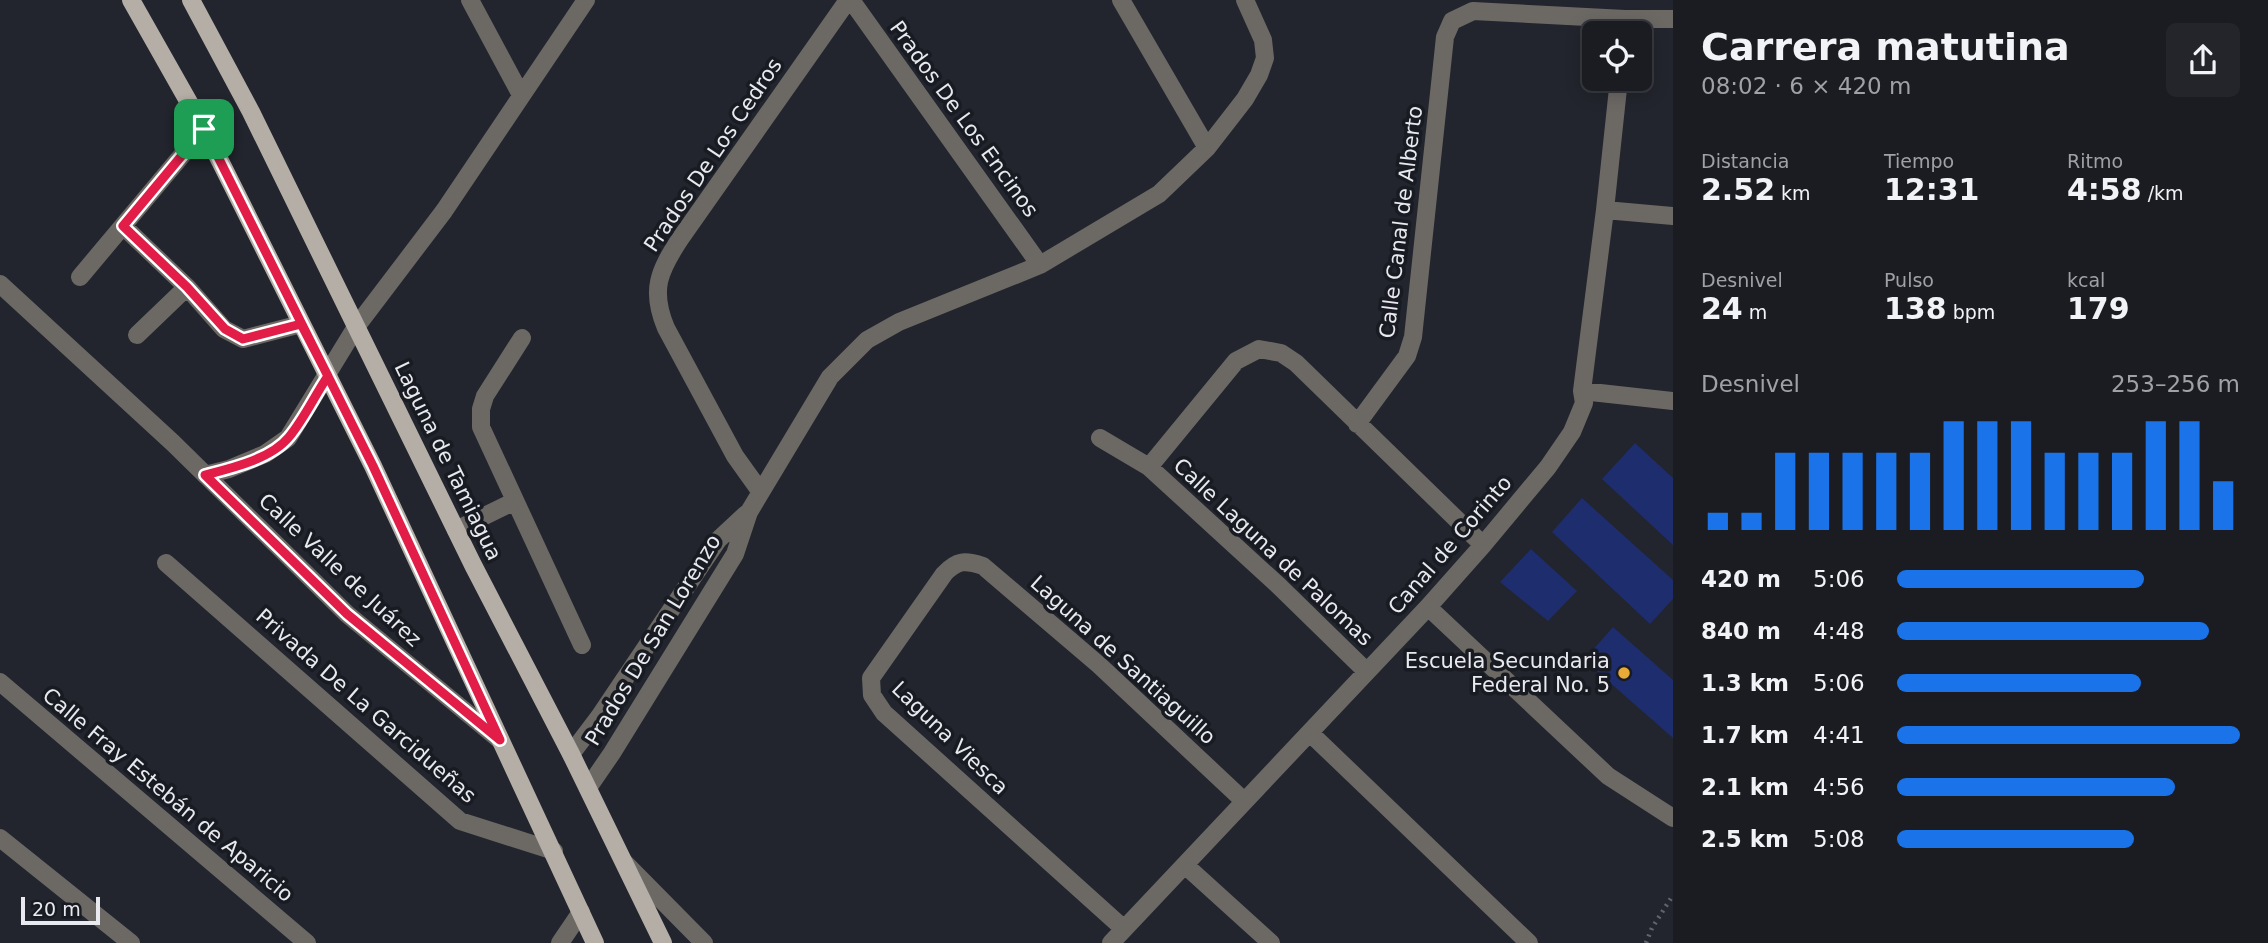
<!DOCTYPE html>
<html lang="es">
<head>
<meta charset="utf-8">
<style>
	:root { --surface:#1a1c22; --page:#23252a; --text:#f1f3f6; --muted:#9fa1a5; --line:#383a40; --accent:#1a73e8 }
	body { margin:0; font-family:"DejaVu Sans",sans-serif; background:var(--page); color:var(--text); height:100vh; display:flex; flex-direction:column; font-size:26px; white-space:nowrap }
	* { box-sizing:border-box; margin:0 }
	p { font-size:23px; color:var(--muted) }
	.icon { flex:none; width:38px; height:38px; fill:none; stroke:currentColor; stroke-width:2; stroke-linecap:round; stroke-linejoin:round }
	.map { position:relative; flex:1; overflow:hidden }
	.details { display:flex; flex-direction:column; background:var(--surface); width:595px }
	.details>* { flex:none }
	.buttons { position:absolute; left:1582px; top:21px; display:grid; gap:14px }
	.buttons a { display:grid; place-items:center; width:70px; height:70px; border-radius:10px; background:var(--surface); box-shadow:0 4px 18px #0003,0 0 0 2px var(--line); font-size:35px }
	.scale { position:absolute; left:21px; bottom:18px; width:79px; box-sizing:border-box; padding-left:7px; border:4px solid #e8eaef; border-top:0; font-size:19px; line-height:24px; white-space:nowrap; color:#e8eaef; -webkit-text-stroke:5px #191b23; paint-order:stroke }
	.pin { position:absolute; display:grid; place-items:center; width:60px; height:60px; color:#fff; margin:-30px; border-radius:14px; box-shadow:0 4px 10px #0006 }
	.round { display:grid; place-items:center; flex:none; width:74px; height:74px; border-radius:10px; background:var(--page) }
	.head { display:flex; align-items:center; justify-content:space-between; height:119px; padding:0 28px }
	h1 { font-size:38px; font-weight:700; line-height:52px }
	.metrics { display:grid; grid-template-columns:repeat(3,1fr); gap:10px; height:119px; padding:7px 28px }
	.metrics div { display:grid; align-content:center }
	.metrics b { font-size:30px; font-weight:700 }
	.metrics small { font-size:19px; font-weight:400 }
	.metrics p { font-size:19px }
	.chart { height:196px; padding:14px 28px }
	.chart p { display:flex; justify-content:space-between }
	.chart svg { width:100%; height:126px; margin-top:7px; stroke:var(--accent); stroke-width:6 }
	ul { padding:0 28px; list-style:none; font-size:23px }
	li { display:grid; grid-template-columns:112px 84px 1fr; align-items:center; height:52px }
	li i { height:18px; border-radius:9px; background:var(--accent) }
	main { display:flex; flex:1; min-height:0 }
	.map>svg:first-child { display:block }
</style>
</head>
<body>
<main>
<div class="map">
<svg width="1673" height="943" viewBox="0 0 1673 943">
	<rect width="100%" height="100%" fill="#22252d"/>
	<path fill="#1e2d6d" d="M1635 443 1673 478V545L1602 479Z
		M1582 498 1673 580V599L1650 624 1552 532Z
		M1531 549 1577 591 1548 621 1500 582Z
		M1613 627 1673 680V738L1584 660Z"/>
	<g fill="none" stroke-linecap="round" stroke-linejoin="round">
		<path stroke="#61646b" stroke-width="4.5" stroke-dasharray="2 5" stroke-linecap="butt" d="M1646 943 1652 928 1673 895"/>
		<path stroke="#6c6965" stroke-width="18" d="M470 0 521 95
			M851 0 1040 265
			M1121 0 1207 148
			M1605 210 1673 216
			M123 226 187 287 224 329 243 339 301 324
			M80 277 204 129
			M0 284 173 443 347 614 500 740
			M137 335 187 287
			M522 338 485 396 481 409V427L582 645
			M1582 391 1673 401
			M1357 424 1407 356 1413 337 1445 37 1452 21 1473 11 1625 19H1673
			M1100 438 1149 467 1236 361 1259 349 1281 353 1296 363 1483 545
			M1149 467 1279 586 1366 671
			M205 475 229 469 265 454 288 438 356 327 444 211 586 0
			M760 491 735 456 666 328C650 290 659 271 680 239L848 0
			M456 530 515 501
			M166 563 460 821 554 851
			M1428 607 1608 776 1673 818
			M0 682 307 943
			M1310 733 1529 943
			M571 754 599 717 718 540 746 514
			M588 788 612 753 735 554 749 512 830 377 867 340 899 322 1040 265 1159 194 1207 148 1245 99 1259 75 1265 58 1263 40 1245 0
			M0 838 131 943
			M625 863 704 943
			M1186 866 1271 943
			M1124 929 884 713 872 695 871 678 944 574C957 560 965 560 983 566L1099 665 1244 801
			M560 943 581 912
			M1111 943 1428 607 1483 545 1548 467 1572 432 1584 403 1582 391 1605 210 1619 79"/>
		<path stroke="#b4aea6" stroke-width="18" d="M131 0 204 129 373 466 595 943
			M191 0 251 112 473 565 571 754 663 943"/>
	</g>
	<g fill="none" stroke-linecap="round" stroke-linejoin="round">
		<defs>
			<path id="route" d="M204 129 373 466 500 740 347 614 205 475C232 468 271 459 289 437 304 419 315 395 328 376L301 324 243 339 225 329 187 287 123 226 204 129"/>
		</defs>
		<use href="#route" stroke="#fff" stroke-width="14"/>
		<use href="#route" stroke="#e11d48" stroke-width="9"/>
	</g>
	<circle fill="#e8ab37" stroke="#191b23" stroke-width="2.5" cx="1624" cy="673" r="7"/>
	<g text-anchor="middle" stroke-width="7" stroke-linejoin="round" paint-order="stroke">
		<g font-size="21" fill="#e8eaef" stroke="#191b23">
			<text transform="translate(964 119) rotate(54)" y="7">Prados De Los Encinos</text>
			<text transform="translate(713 155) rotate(-56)" y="7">Prados De Los Cedros</text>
			<text transform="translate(1401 222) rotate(-83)" y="7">Calle Canal de Alberto</text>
			<text transform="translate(448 461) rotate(64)" y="7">Laguna de Tamiagua</text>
			<text transform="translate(1450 545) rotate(-49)" y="7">Canal de Corinto</text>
			<text transform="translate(1273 552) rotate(43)" y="7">Calle Laguna de Palomas</text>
			<text transform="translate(340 570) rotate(43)" y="7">Calle Valle de Juárez</text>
			<text transform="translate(653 640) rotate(-59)" y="7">Prados De San Lorenzo</text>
			<text transform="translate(1123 660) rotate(42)" y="7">Laguna de Santiaguillo</text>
			<text transform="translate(366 706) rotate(41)" y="7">Privada De La Garcidueñas</text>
			<text transform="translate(950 738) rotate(44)" y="7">Laguna Viesca</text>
			<text transform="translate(168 795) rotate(40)" y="7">Calle Fray Estebán de Aparicio</text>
		</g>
		<g font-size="21" fill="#e8eaef" stroke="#191b23" text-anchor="end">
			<text x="1610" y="668">Escuela Secundaria<tspan x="1610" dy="24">Federal No. 5</tspan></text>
		</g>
	</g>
</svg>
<div class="buttons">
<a><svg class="icon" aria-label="locate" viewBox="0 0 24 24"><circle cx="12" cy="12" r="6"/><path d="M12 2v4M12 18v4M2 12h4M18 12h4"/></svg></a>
</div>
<div class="scale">20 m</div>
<div class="pin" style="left:204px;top:129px;background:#1e9e55"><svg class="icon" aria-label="arrive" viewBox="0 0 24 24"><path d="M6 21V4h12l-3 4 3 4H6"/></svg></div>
</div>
<section class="details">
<div class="head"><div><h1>Carrera matutina</h1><p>08:02 · 6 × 420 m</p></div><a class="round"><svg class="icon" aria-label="share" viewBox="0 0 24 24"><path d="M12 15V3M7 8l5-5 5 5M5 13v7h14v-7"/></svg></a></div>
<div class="metrics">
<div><p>Distancia</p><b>2.52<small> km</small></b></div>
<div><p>Tiempo</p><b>12:31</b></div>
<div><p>Ritmo</p><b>4:58<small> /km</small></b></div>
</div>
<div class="metrics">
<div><p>Desnivel</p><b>24<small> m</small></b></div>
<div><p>Pulso</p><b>138<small> bpm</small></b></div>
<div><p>kcal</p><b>179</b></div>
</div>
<div class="chart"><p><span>Desnivel</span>253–256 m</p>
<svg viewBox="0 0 160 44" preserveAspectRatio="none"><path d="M5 44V38M15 44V38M25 44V17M35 44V17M45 44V17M55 44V17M65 44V17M75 44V6M85 44V6M95 44V6M105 44V17M115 44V17M125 44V17M135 44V6M145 44V6M155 44V27"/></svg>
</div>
<ul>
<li><b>420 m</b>5:06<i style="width:72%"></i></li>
<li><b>840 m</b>4:48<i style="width:91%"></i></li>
<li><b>1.3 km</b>5:06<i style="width:71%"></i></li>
<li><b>1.7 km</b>4:41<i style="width:100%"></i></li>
<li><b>2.1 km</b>4:56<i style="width:81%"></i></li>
<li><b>2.5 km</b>5:08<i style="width:69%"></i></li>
</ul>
</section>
</main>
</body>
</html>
